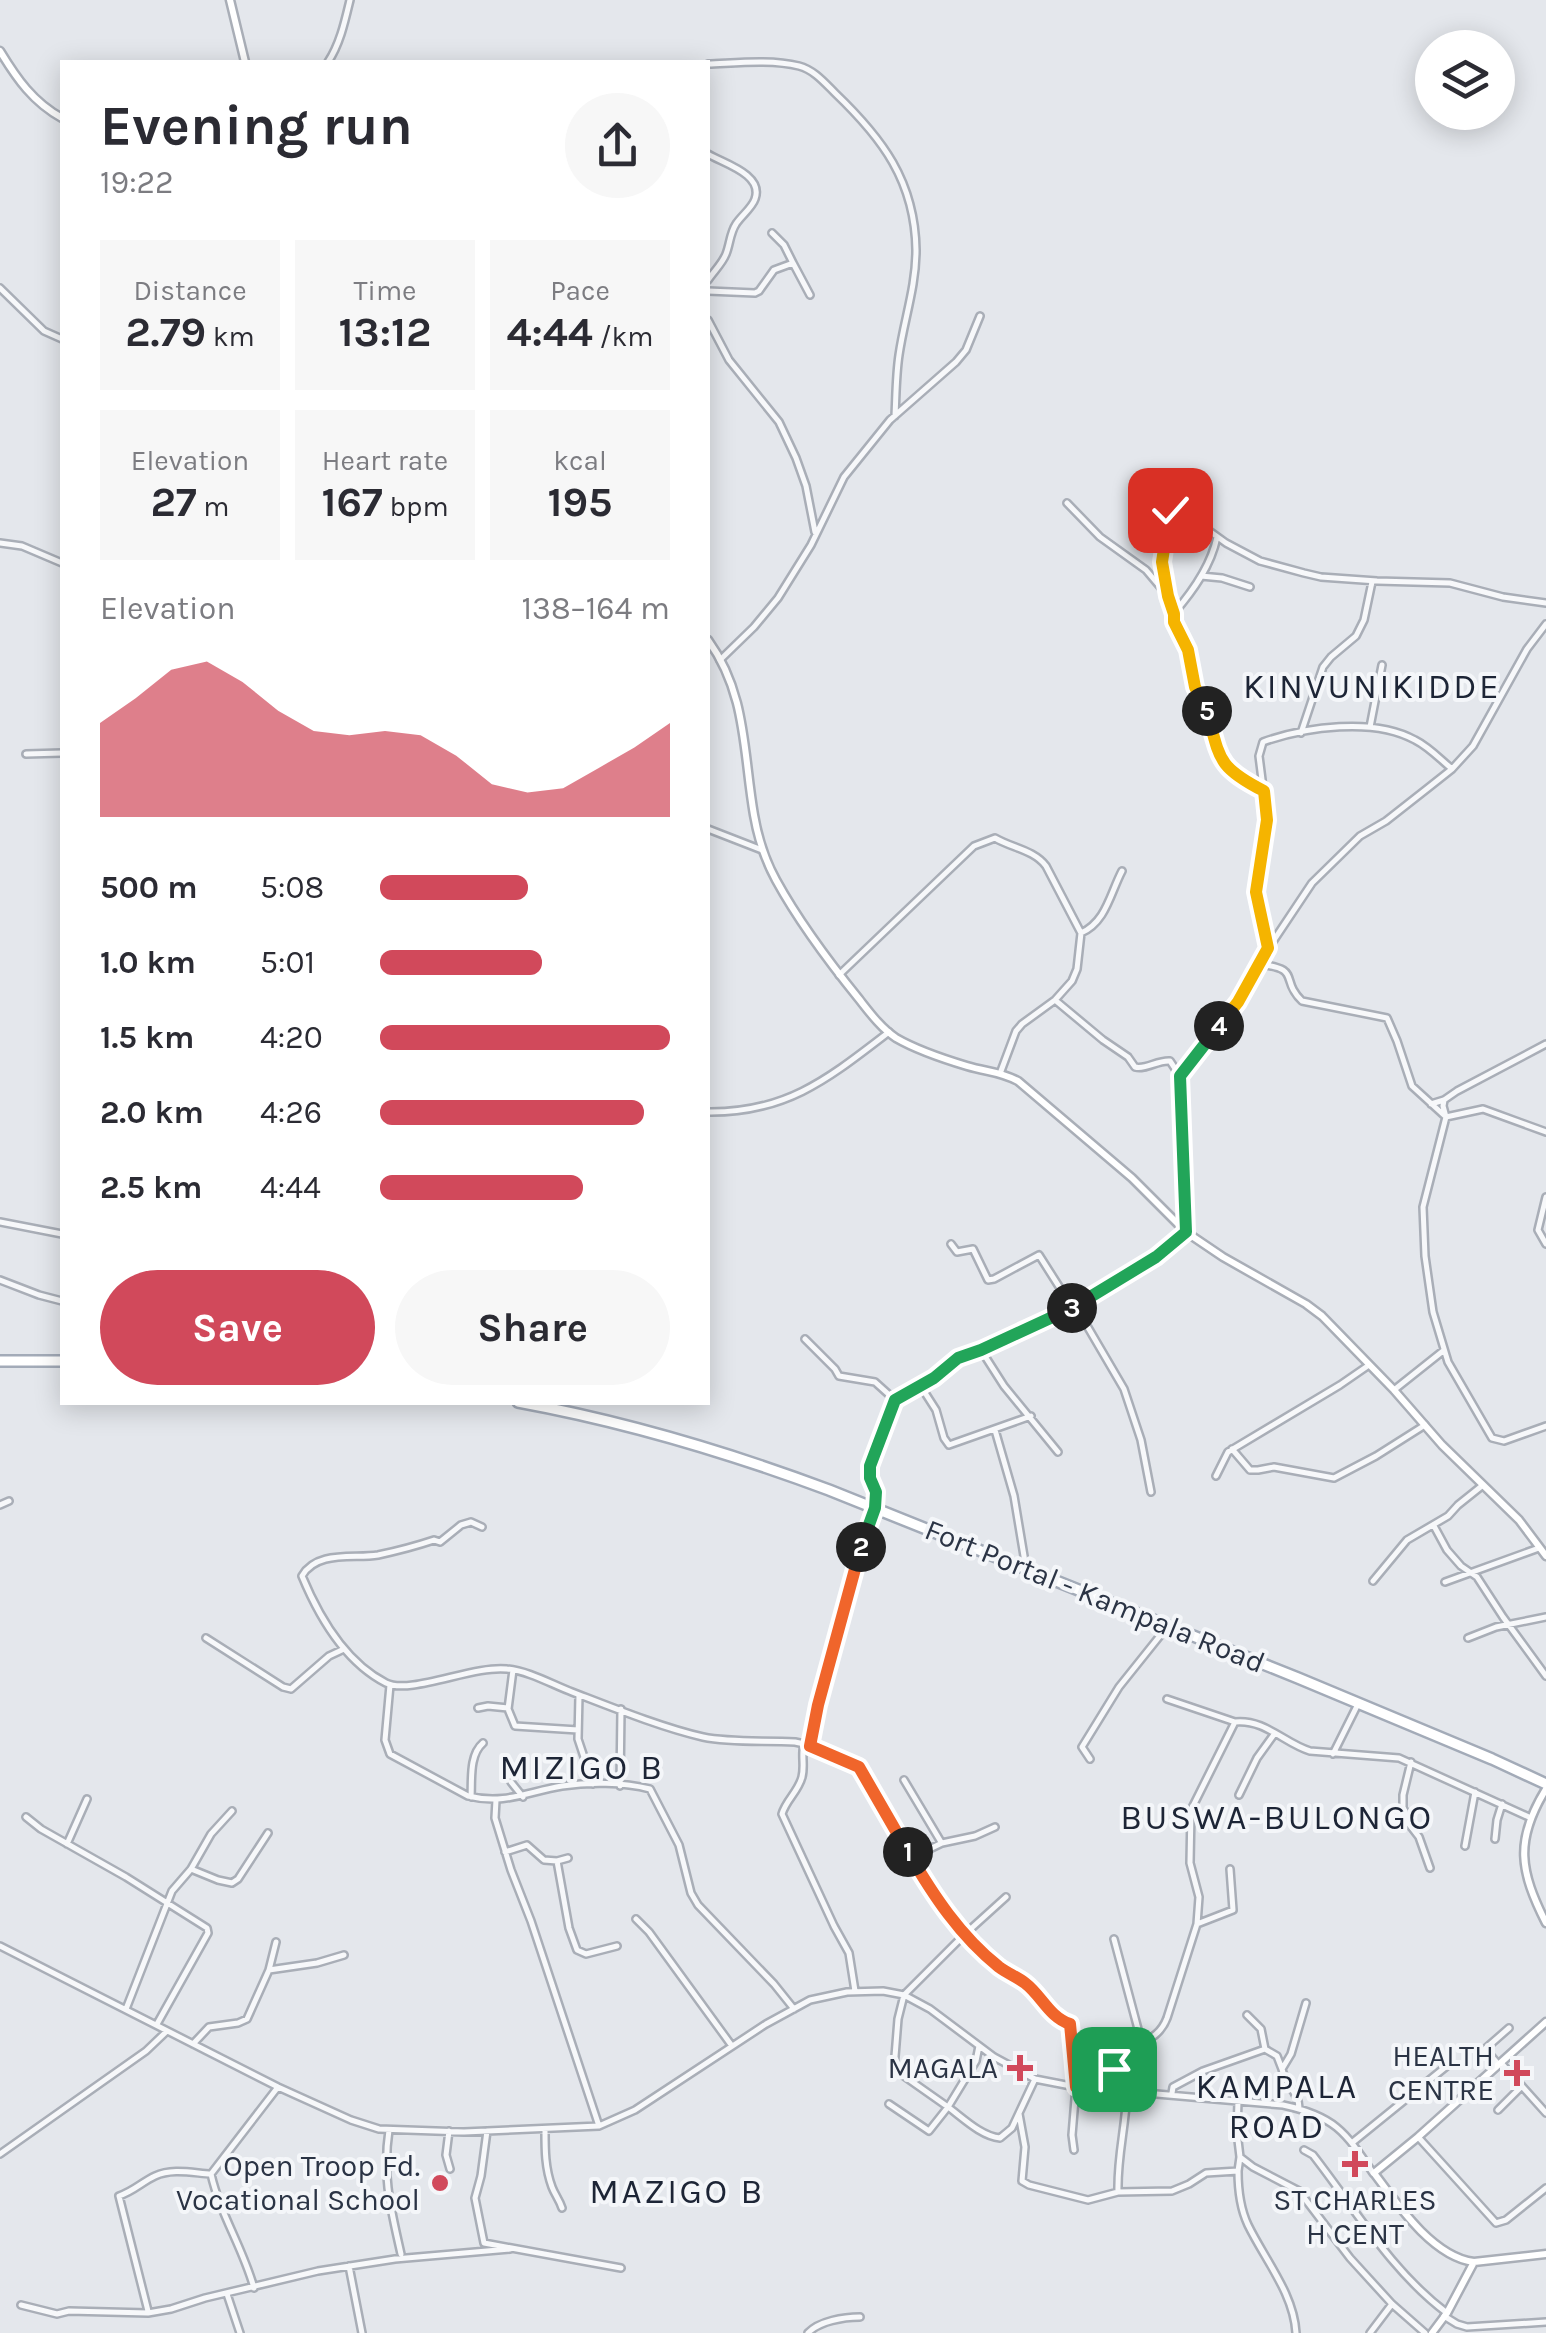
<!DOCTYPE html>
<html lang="en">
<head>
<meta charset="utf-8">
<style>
	:root { --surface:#fff; --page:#f7f7f7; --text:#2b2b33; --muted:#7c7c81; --accent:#d1495b }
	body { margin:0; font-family:Karla,sans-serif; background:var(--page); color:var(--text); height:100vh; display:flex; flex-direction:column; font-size:38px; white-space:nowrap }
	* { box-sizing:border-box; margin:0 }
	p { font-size:32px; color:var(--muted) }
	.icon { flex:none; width:55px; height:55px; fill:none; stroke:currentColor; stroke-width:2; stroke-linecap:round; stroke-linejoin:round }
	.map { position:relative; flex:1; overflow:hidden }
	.details { position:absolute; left:60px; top:60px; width:650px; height:1345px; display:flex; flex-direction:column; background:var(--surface); border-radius:0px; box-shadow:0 5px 25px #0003 }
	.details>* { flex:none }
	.controls { position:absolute; left:1415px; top:30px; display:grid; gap:20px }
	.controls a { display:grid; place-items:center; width:100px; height:100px; border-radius:50%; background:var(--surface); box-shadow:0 5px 25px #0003; font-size:50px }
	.pin { position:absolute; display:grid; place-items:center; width:85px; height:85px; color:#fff; margin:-42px; border-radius:20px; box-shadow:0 5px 15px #0006 }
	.km { position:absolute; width:50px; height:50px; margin:-25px; border-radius:50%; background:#222; color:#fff; font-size:28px; line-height:50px; text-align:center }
	.round { display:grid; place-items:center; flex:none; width:105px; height:105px; border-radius:52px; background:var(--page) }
	.headline { display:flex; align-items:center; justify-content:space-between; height:170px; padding:0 40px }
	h1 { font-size:55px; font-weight:700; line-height:75px }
	.figures { display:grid; grid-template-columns:repeat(3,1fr); gap:15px; height:170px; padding:10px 40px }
	.figures div { display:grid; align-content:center; border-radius:0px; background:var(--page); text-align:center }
	.figures b { font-size:42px; font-weight:700 }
	.figures small { font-size:28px; font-weight:400 }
	.figures p { font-size:28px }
	.chart { height:280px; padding:20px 40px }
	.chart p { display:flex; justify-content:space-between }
	.chart svg { width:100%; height:180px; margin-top:10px; fill:var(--accent); opacity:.7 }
	.primary-button { display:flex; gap:20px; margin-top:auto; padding:20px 40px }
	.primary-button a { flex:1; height:115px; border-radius:60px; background:var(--accent); color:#fff; font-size:40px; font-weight:700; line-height:115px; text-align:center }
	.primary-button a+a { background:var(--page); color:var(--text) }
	ul { padding:0 40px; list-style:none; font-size:32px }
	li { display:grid; grid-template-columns:160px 120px 1fr; align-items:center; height:75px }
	li i { height:25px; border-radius:12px; background:var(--accent) }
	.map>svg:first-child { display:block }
</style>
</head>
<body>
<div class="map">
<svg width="1546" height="2333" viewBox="0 0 1546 2333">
	<rect width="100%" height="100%" fill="#e4e7ec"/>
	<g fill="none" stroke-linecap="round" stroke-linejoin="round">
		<defs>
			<path id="street" d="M328 62C340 44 345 21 350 0
				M708 64C736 63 771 59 799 66 814 70 824 82 835 93 882 138 915 181 916 250 916 287 904 320 899 355 896 375 896 396 895 416
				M708 154C722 163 764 174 755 199 752 208 741 216 736 224 730 233 730 244 726 254 722 264 714 271 708 280
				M772 233 784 245 793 263
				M0 288 44 331 62 339
				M708 291 755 293 759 291 774 270 793 263 810 295
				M708 320 729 360 779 422 796 458 806 486 815 532
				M1067 503 1100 537 1146 570 1168 596 1174 613 1173 622 1185 640 1195 687 1207 712 1213 739 1222 761 1234 774 1264 791
				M1183 512 1226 543 1260 561 1304 573 1321 577 1377 581 1450 583 1503 597 1546 603
				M0 543 22 546 62 563
				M1201 576 1222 578 1250 587
				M1167 593 1162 562 1170 511
				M1174 613C1193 591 1211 566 1217 537
				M720 660 754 627 778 598 811 545 844 477 890 420 956 362 966 350 980 316
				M1370 727 1382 665
				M1301 733 1323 667 1331 657 1356 636 1364 620 1372 582
				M26 754 62 753
				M708 829 762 850
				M1081 933C1106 922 1110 894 1122 871
				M1268 948 1256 892 1267 819 1259 756 1263 742C1305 727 1374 717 1415 740 1429 747 1440 759 1452 769
				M1258 964C1303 969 1279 979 1302 1001L1387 1018 1397 1041 1412 1086 1446 1117 1483 1109 1546 1132
				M839 975 974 846 995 838C1012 848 1034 850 1046 866L1081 933 1077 969 1072 981 1055 1000 1022 1024 1016 1031 1001 1071
				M1055 1000 1103 1040 1128 1057 1135 1067C1146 1070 1157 1060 1170 1061L1180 1076
				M1444 1100 1443 1106 1446 1117 1423 1207 1425 1256 1433 1312 1448 1362 1492 1438 1504 1441 1546 1426
				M1431 1104 1444 1100 1457 1091 1546 1044
				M708 1112C787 1113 829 1078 889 1032
				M1546 1197 1538 1230 1546 1244
				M0 1222 62 1234
				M951 1244 957 1252 973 1249 988 1280 994 1279 1039 1255 1072 1307
				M0 1280 39 1295 62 1301
				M1076 1307 1124 1389 1141 1440 1151 1492
				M805 1339 835 1369 839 1376 875 1382 895 1400
				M981 1350 1004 1386 1058 1452
				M920 1385 936 1410 944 1438 949 1445 1031 1416
				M1394 1390 1443 1351
				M995 1430 1014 1496 1026 1568
				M1232 1449 1250 1470H1258L1274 1467 1334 1478 1376 1456 1425 1425
				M1216 1476 1228 1452 1340 1385 1369 1365
				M0 1505 9 1501
				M1434 1526 1447 1550 1461 1566 1477 1577 1503 1617 1546 1676
				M482 1527 471 1522 461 1525 440 1542 434 1540C416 1546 397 1551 378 1555 354 1559 317 1550 302 1576 319 1617 345 1662 386 1683 410 1695 474 1665 507 1669 529 1671 551 1684 572 1692 611 1707 663 1728 703 1737 732 1743 765 1740 795 1742L809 1745
				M1373 1581 1407 1540 1448 1516 1458 1505 1483 1485
				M1445 1582 1539 1548
				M206 1638 283 1687 291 1689 329 1656 344 1649
				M1468 1638 1496 1627 1546 1617
				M513 1670 508 1709 515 1726 578 1730
				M390 1685 385 1740 390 1754 468 1796C504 1805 527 1792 562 1786 589 1782 623 1782 650 1789L679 1845 691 1893 698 1905 774 1984 794 2009
				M579 1695 578 1739 593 1784
				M1167 1699 1235 1722
				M478 1708 488 1706 508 1708
				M804 1744C801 1755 805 1766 802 1777 798 1792 786 1800 782 1814L834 1926 849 1953 855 1991
				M1333 1754 1358 1704
				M1090 1759 1082 1747 1119 1687 1167 1627
				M1411 1762 1403 1795V1807L1409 1824 1419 1837 1430 1868
				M904 1780 941 1842
				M511 1782 523 1797
				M620 1786 621 1709
				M1239 1795 1257 1758 1275 1733
				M471 1797C472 1780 469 1755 483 1743
				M496 1800 495 1818 511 1870 531 1921 599 2126
				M26 1817 41 1829 126 1877 207 1928 208 1933 157 2024
				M1495 1839 1497 1820 1502 1804
				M67 1844 87 1799
				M1465 1846 1475 1792
				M505 1852 527 1845 544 1860 557 1861
				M568 1858 557 1861 569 1928 577 1950 586 1954 617 1946
				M911 1858 942 1843 975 1836 995 1827
				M191 1869 218 1880 232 1883 238 1879 268 1833
				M1006 1897 964 1935 1000 1967 1026 1983 1058 2020 1070 2024 1076 2087 1072 2135 1074 2150
				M636 1919 649 1932 732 2046
				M1197 1924 1233 1910 1230 1869
				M1114 1939 1142 2044
				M0 1946 278 2087 351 2120 379 2129 464 2132 599 2126 635 2110 766 2024 810 2000 847 1992 883 1991 904 1995 930 2009 994 2057 1035 2079 1076 2087 1283 2105C1334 2116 1345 2131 1373 2173
				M269 1970 317 1963 344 1955
				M126 2009 172 1891 191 1869 211 1834 232 1811
				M1247 2015 1261 2029 1265 2049 1277 2056 1282 2069
				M193 2044 209 2027 238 2023 247 2019 269 1970 276 1942
				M979 2046 976 2061 948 2107 894 2069 898 2019 904 1995 964 1935 932 1893 859 1767 810 1746 818 1705 863 1539 875 1508 876 1492 870 1478V1466L891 1406 895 1400 933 1377 958 1358 981 1350 1082 1302 1156 1257 1186 1232 1180 1076 1238 1002 1258 964 1312 883 1360 836 1386 821 1428 788 1452 769 1473 746 1527 649 1546 624
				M1498 2064 1485 2049 1509 2028
				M1502 2064 1546 2113
				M1110 2088C1112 2080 1113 2071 1117 2063 1131 2041 1157 2045 1167 2018L1197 1924 1199 1897 1190 1863 1191 1810 1235 1722C1265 1719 1284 1743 1310 1751L1399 1758 1531 1818
				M1172 2093 1173 2087 1203 2071 1265 2049
				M1238 2101 1237 2132 1240 2157 1253 2167 1299 2191 1350 2258 1392 2304 1425 2333
				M889 2104 929 2131 948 2107C963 2118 981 2136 1000 2138L1012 2128 1035 2079
				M1299 2108C1299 2093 1285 2084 1282 2069L1291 2054 1306 2003
				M1498 2110 1522 2086
				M1019 2114 1025 2147 1022 2181 1029 2185 1088 2200 1118 2192C1117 2156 1126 2126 1127 2090
				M389 2130C382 2177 391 2209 401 2254
				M545 2130C545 2150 545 2168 552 2187 555 2195 559 2199 562 2208
				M449 2131 446 2155 450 2169
				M487 2131 481 2176 475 2198 484 2243 621 2268
				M1419 2138 1496 2223 1506 2220 1546 2188
				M1353 2142 1448 2065
				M1304 2150 1313 2155C1355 2209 1392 2272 1447 2313
				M0 2154 146 2051 167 2031
				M1238 2171C1238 2190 1240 2208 1248 2225 1265 2260 1294 2294 1296 2333
				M1118 2192 1172 2191 1189 2184 1206 2173 1238 2171 1240 2157
				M349 2266 362 2333
				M254 2288C243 2248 220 2214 211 2174L278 2087
				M227 2294 240 2333
				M21 2305 57 2314 69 2311 148 2313 171 2309 205 2298 318 2271 395 2259 510 2249
				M148 2311 119 2196C134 2191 142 2182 155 2176 172 2168 193 2173 211 2174
				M1444 2316 1457 2324 1467 2327 1546 2322
				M808 2333C819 2321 844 2317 860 2317
				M1370 2333 1392 2304"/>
			<path id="secondary" d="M230 0 245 62
				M0 51C17 79 33 102 62 118
				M708 640C747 694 743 752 754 815 758 838 765 860 776 880 799 922 829 962 859 999 870 1013 881 1028 896 1038 915 1049 947 1060 967 1066 987 1072 999 1071 1018 1081L1132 1178 1186 1232 1223 1257 1306 1304 1322 1316 1394 1390 1442 1445 1519 1520 1546 1556
				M1546 1789C1514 1841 1520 1871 1546 1923
				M1474 2262C1433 2257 1397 2204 1374 2173L1418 2137 1546 2022
				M1432 2333 1447 2313 1474 2262 1546 2254"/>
			<path id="primary" d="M0 1361H62
				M518 1402C622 1421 730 1453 829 1490L1298 1678 1492 1759 1546 1784"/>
		</defs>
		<use href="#street" stroke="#a9aeb7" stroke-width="10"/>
		<use href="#secondary" stroke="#a9aeb7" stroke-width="11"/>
		<use href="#primary" stroke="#a3abb8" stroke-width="14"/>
		<use href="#street" stroke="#f7f8fa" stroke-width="5"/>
		<use href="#secondary" stroke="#fff" stroke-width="6"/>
		<use href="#primary" stroke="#fff" stroke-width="9"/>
	</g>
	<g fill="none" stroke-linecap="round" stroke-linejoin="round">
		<defs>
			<path id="split-1" d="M908 1852C933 1895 960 1936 999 1967 1007 1973 1017 1977 1025 1983 1042 1996 1049 2017 1070 2024L1076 2087 1110 2088 1114 2069"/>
			<path id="split-2" d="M861 1547 818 1705 810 1746 859 1767 908 1852"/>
			<path id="split-3" d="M861 1547 875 1508 876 1492 870 1478V1466L895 1400 934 1378 958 1358 981 1350 1072 1308"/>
			<path id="split-4" d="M1072 1308 1156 1257 1186 1232 1180 1076 1219 1026"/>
			<path id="split-5" d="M1207 711C1220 759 1217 767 1264 791L1267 820 1256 892 1268 948 1238 1002 1219 1026"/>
			<path id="split-6" d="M1170 510 1162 562 1168 596 1174 614V622L1188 650 1195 687 1207 711"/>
		</defs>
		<use href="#split-1" stroke="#fff" stroke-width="20"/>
		<use href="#split-2" stroke="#fff" stroke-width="20"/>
		<use href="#split-3" stroke="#fff" stroke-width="20"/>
		<use href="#split-4" stroke="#fff" stroke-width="20"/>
		<use href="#split-5" stroke="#fff" stroke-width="20"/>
		<use href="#split-6" stroke="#fff" stroke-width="20"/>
		<use href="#split-1" stroke="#f0652b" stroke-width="12"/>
		<use href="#split-2" stroke="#f0652b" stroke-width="12"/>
		<use href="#split-3" stroke="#22a559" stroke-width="12"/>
		<use href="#split-4" stroke="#22a559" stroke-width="12"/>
		<use href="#split-5" stroke="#f5b400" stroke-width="12"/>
		<use href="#split-6" stroke="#f5b400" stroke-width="12"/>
	</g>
	<g fill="#d1495b" stroke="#f4f6f9" stroke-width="4">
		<path d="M1015 2053h10v10h10v10h-10v10h-10v-10h-10v-10h10z"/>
		<path d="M1512 2058h10v10h10v10h-10v10h-10v-10h-10v-10h10z"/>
		<path d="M1350 2149h10v10h10v10h-10v10h-10v-10h-10v-10h10z"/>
		<circle cx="440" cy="2183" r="10"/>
	</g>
	<g text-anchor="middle" stroke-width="8" stroke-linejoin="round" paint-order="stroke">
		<g font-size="30" fill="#2b3445" stroke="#f4f6f9">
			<text transform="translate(1095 1596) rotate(22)" y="10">Fort Portal - Kampala Road</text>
		</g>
		<g font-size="30" fill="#2b3445" stroke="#f4f6f9" text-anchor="end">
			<text x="1494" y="2066">HEALTH<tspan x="1494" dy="34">CENTRE</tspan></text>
			<text x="998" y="2078">MAGALA</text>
			<text x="420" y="2176">Open Troop Fd.<tspan x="420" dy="34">Vocational School</tspan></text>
			<text x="1355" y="2210" text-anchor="middle">ST CHARLES<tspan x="1355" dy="34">H CENT</tspan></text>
		</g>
		<g font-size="35" letter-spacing="2.5" fill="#1d2536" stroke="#f4f6f9">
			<text x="1372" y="698">KINVUNIKIDDE</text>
			<text x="582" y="1779">MIZIGO B</text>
			<text x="1277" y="1829">BUSWA-BULONGO</text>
			<text x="1277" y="2098">KAMPALA<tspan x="1277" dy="40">ROAD</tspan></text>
			<text x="677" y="2203">MAZIGO B</text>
		</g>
	</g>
</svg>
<div class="controls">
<a><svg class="icon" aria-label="layers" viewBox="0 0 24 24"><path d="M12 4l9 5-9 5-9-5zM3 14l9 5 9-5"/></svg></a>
</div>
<div class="pin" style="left:1114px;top:2069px;background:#1e9e55"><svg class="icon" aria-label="arrive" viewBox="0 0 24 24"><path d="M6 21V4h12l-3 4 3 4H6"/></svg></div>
<div class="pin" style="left:1170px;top:510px;background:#d93025"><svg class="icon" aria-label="check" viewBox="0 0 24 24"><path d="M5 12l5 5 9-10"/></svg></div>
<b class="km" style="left:908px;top:1852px">1</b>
<b class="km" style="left:861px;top:1547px">2</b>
<b class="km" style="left:1072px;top:1308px">3</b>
<b class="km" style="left:1219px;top:1026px">4</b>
<b class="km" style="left:1207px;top:711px">5</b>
<section class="details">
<div class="headline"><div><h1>Evening run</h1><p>19:22</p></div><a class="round"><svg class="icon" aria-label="share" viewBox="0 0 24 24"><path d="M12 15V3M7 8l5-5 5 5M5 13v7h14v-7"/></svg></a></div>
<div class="figures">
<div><p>Distance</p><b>2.79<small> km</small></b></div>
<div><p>Time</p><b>13:12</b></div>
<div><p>Pace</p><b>4:44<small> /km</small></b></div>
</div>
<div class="figures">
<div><p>Elevation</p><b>27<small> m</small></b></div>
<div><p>Heart rate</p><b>167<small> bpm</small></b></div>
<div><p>kcal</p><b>195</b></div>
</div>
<div class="chart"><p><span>Elevation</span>138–164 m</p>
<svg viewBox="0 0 160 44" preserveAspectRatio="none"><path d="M0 44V21L10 15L20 8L30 6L40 11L50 18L60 23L70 24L80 23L90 24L100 29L110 36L120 38L130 37L140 32L150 27L160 21V44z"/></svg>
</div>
<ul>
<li><b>500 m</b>5:08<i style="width:51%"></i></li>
<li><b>1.0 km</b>5:01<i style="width:56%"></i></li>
<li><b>1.5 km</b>4:20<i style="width:100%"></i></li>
<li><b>2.0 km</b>4:26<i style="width:91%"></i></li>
<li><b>2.5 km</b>4:44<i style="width:70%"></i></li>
</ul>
<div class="primary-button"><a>Save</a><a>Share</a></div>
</section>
</div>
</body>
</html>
